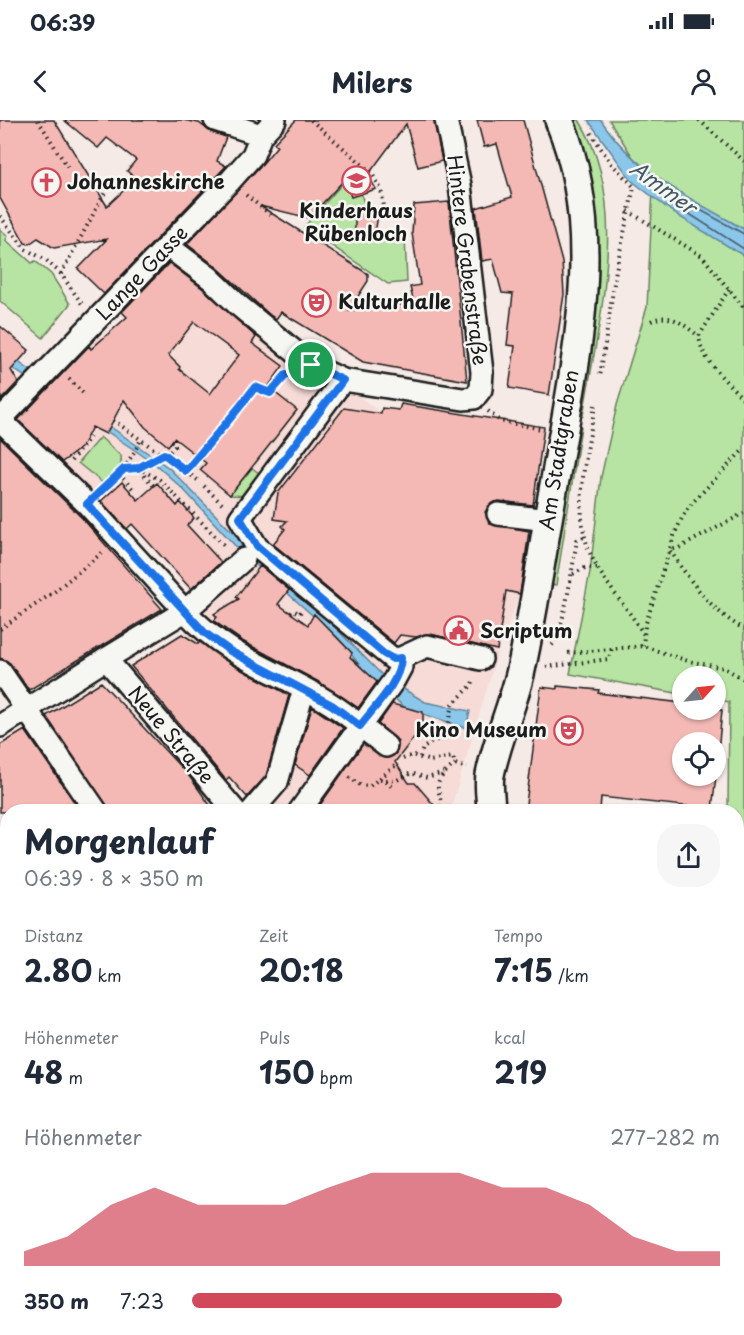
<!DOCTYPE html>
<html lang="de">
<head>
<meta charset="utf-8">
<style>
	:root { --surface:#fff; --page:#f6f6f7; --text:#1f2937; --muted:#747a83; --accent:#d1495b }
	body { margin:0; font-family:"Playpen Sans",sans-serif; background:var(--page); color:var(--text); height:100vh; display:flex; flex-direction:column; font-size:22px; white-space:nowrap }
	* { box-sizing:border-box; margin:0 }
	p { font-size:20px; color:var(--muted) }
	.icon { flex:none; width:33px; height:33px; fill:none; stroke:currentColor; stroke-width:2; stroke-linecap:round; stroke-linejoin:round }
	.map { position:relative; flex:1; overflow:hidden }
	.drawer { position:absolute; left:0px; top:684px; width:744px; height:531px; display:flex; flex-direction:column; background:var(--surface); border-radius:24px 24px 0 0; box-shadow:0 2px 4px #0004 }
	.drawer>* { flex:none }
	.needle { width:39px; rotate:63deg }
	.tools { position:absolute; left:672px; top:546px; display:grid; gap:12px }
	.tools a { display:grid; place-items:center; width:54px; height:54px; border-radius:50%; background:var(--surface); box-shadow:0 2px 4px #0004; font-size:30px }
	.pin { position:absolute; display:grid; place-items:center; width:51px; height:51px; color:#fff; margin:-26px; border:3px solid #fff; border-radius:50%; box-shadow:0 2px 6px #0007 }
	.round { display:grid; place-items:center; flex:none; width:63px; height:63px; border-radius:24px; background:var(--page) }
	.overview { display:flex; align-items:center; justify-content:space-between; height:102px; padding:0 24px }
	h1 { font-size:33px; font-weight:700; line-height:45px }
	.metrics { display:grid; grid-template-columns:repeat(3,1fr); gap:9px; height:102px; padding:6px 24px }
	.metrics div { display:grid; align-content:center }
	.metrics b { font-size:30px; font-weight:700 }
	.metrics small { font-size:16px; font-weight:400 }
	.metrics p { font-size:16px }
	.chart { height:168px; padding:12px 24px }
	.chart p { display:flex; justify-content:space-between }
	.chart svg { width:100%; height:108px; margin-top:6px; fill:var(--accent); opacity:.7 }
	ul { padding:0 24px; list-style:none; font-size:20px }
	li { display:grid; grid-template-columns:96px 72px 1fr; align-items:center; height:45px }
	li i { height:15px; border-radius:8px; background:var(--accent) }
	.status { display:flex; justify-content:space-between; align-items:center; height:42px; padding:0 30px; background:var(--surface); direction:ltr }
	.status svg { height:16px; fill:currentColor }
	header { display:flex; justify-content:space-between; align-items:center; height:78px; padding:0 24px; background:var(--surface); font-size:27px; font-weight:700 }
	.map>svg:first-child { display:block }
</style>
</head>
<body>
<div class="status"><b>06:39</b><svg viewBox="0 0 49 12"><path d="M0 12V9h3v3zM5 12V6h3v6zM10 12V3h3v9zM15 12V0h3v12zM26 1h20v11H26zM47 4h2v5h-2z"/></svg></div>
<header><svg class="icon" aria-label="back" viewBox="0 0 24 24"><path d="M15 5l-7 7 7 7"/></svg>Milers<svg class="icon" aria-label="person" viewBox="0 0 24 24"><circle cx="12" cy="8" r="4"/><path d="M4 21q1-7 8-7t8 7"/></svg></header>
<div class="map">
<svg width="744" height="1215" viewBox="0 0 744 1215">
	<rect width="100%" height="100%" fill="#f6eae6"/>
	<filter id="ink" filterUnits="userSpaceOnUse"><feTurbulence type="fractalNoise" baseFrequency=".0167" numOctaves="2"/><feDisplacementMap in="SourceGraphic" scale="12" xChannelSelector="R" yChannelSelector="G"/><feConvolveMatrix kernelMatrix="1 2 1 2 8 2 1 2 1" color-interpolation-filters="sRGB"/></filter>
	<g filter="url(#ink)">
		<path fill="#f6dbd7" d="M174 139 228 187 226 190 258 214 355 274 381 293 382 288 399 290 401 284 492 299 511 315 543 321 520 474 499 529 450 691H250L249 680 131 546 182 514 207 491 132 405 126 410 100 382 70 359 14 300 86 224 111 211 147 176 150 168Z
			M737 800 744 801V870H737Z
			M7 1005V1081L0 1087V1012Z"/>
		<path fill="#b7e4a2" stroke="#6a805f" stroke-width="1.5" d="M573 0H579C632 84 598 205 583 296L575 294C592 187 615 106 573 0Z
			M609 0H744V744H737L736 692 728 691 729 582 716 579V556H682V574L570 554 590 452 601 357 617 285 647 187 653 69Z
			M348 57C363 74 369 87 365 109L405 117 407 162 388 164 304 107Z
			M0 109 8 116 6 120 32 143 35 141 51 154 70 184 43 218 0 181Z
			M574 306 581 307 556 465 548 464Z
			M100 317 121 336C123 350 114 355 104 364L78 343Z
			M252 348 263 356 247 376 230 375Z
			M7 893V937L0 943V894Z"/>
		<path fill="#8bc7eb" stroke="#5f8398" stroke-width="1.5" d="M588 0H601C637 54 689 78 744 109V136L675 94 632 61Z
			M0 229 169 348 270 450 315 487 384 557 425 582 470 591 466 608 405 588 362 548 338 518 239 430 184 370 154 343 0 240Z"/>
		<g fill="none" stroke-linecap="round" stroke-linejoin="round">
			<path stroke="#48606f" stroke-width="1.5" d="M744 114 664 70 659 71 660 75 744 129"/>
		</g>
		<path fill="#f5b9b5" stroke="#1c1c1c" stroke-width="1.5" fill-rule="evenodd" d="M0 0H54L107 86 136 59 127 51 136 40 107 18 98 28 64 0H183L199 3 211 12 226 17 217 41 226 46 104 174 78 149 107 119 54 128 38 118 29 124 25 123 0 78Z
			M296 0H434L442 41 418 47 406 4 368 55 376 69 351 77 345 59 309 98 260 86 368 154V161L349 190 414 183 410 167 420 165 412 113 414 85 449 82 467 261 363 242 281 192 276 199 271 196 218 148 187 124 263 43 277 26 274 23Z
			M477 0H523L545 80 562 142 564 174 549 275 509 268 515 226 507 225 513 174 502 173 493 139 482 141 476 88 512 77 497 24 484 27Z
			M379 88 375 114 355 110V91Z
			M169 143 202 168 256 217 252 223 283 246 268 267 297 290 230 375 200 350 206 343 174 318 168 326 145 307 124 280 106 314 92 307 81 328 62 342 18 300 89 226 91 229 127 197 122 192ZM194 202 239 235 210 274 179 249 180 247 168 235Z
			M0 206 29 230 11 250 18 262 1 280Z
			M401 284 544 307 533 385 499 381 492 383 485 392 491 404 529 411 520 474 506 471 497 530 430 514 416 517 400 515 394 523 273 424 285 409 282 406 287 401 274 399 278 373 344 288 381 294 382 288 399 290Z
			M0 318 82 398 162 489 29 570 10 543 0 538Z
			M122 362 138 380 157 363 177 386 180 382 194 398 187 405 221 442 191 469 132 404 127 409 101 381Z
			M260 446 289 470 278 484 308 505 314 494 352 533 350 537 377 562 358 588 317 561 244 522 214 501 217 497 214 494 239 479 236 477Z
			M182 514 198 524 200 522 231 544 289 575 266 656 247 677 229 657 226 660 131 546Z
			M101 562 189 656 215 692H110L46 596Z
			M557 566 599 570 598 573 682 583V590H722L719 622H682V656H716L712 689 601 677 600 692H525L541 567 557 569Z
			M392 584 423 592V606L395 642 409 663H415L440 692H315L363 624 384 638 396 633 398 621 378 604Z
			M312 587 343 608 310 655 295 645Z
			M25 610 81 692H0V625Z"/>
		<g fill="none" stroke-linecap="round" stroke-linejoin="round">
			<defs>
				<path id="minor" d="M215 0 261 15
					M169 127 210 158 238 185 311 245 343 260 463 279 474 278 481 269 482 252 460 65 446 0
					M343 260 240 398 257 427 393 539 401 538 427 526 481 539
					M0 300 230 61 253 35 261 15 275 0
					M0 300 87 384 185 491 106 539
					M498 394 548 400
					M244 439 185 491C230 540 278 550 331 584 350 596 368 612 386 626
					M0 551 97 692
					M0 606 106 539 236 692
					M251 692 277 662 304 569
					M299 692 394 560 401 547V538
					M0 754 8 753
					M0 882H8
					M0 975 8 969
					M736 1058H744
					M407 1208 415 1215
					M72 1215 75 1208
					M469 1215 475 1208"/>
				<path id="major" d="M491 692C491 680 488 666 490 655 497 620 513 586 521 550 535 486 544 419 556 354 576 238 606 112 559 0
					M736 778H744"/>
			</defs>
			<use href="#minor" stroke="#1c1c1c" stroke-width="26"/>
			<use href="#major" stroke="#1c1c1c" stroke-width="32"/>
			<path stroke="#1c1c1c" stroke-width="4" stroke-dasharray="1.5 4.5" stroke-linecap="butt" d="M38 0 68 48
				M311 0 371 52 381 69 386 99
				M699 0 744 41
				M591 13 610 42 634 67 616 150 600 257
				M246 75 272 96
				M628 91 702 136 744 188
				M0 96 25 129 46 140 61 154 82 184
				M61 154 109 65
				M729 169 699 216C701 241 728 262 744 280
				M651 201C671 191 683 205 699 216
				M69 259 84 274
				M595 285C587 337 568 399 597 447 611 471 630 491 644 515
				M488 291 500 301 542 309
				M113 300 199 361
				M166 336 175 326 171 322
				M71 341 90 317
				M138 348 160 360 226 427
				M124 349 142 318
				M140 351 154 366
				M186 351 256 267 270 273 289 254
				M119 354 133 369 130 372
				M204 366 224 386
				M102 371 124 349 138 348 164 334
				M744 393 679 428 670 430C689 460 712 492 744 509
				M573 454 585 448H597
				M291 493 294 490 299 494 303 489
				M0 509 54 472 103 432
				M552 525C564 513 573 441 577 420L584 417
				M643 526 645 506 675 413 683 396 693 382 744 329
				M568 533 643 526 688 541 724 548 744 559
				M546 547 609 539 612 528
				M449 603 453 584 472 565 474 558
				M420 637 423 628 443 616
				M403 639 412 635 430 641 453 637 455 644 467 648
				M349 657 360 665 370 666 395 646
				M380 659 395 661 411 653 427 658 444 653
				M386 661 394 669
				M439 692C446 668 424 669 455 644
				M736 746 744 747
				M0 945 8 939
				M736 1026H744
				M736 1083H741L742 1077
				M0 1207 5 1215
				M533 1215 534 1208"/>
			<use href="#minor" stroke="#f6f6f2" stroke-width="21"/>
			<use href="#major" stroke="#f6f6f2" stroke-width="27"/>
		</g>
	</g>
	<g fill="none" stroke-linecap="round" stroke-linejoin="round" filter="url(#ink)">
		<defs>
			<path id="route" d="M311 245 343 260 240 398 257 426 384 534 393 539 401 538C400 563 374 587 360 606L332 585 230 531 205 513 87 384 124 349 138 348 164 334 186 351C209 322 234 296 255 267L270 273 286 255Z"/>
		</defs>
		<use href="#route" stroke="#fff" stroke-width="12"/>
		<use href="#route" stroke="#1a73e8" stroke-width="8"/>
	</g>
	<defs>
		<symbol id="school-ring" viewBox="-11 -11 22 22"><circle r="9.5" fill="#f6f6f2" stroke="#d1495b" stroke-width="1.5"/><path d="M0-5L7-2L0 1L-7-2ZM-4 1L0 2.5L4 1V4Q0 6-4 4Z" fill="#d1495b"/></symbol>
		<symbol id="church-ring" viewBox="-11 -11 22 22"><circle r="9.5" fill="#f6f6f2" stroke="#d1495b" stroke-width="1.5"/><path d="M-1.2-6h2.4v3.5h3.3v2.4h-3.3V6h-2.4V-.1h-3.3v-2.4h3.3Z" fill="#d1495b"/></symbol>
		<symbol id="theatre-ring" viewBox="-11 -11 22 22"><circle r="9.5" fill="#f6f6f2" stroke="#d1495b" stroke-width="1.5"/><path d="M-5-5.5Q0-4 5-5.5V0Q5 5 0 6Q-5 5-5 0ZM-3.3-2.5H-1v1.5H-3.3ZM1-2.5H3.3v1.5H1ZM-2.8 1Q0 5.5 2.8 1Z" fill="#d1495b"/></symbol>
		<symbol id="civic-ring" viewBox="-11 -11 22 22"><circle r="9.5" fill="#f6f6f2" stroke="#d1495b" stroke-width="1.5"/><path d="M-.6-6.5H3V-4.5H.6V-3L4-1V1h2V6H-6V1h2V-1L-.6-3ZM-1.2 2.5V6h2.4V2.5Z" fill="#d1495b"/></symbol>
	</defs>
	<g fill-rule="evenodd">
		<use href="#school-ring" x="340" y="44" width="33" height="33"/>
		<use href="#church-ring" x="30" y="46" width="33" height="33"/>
		<use href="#theatre-ring" x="300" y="166" width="33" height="33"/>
		<use href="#civic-ring" x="442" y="494" width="33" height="33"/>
		<use href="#theatre-ring" x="552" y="594" width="33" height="33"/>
	</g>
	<g text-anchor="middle" stroke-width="5" stroke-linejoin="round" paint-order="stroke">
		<g font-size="20" font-weight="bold" fill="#1c1c1c" stroke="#f6f6f2" text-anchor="start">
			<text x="67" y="69">Johanneskirche</text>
			<text x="356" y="98" text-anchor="middle">Kinderhaus<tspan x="356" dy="23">Rübenloch</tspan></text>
			<text x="338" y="189">Kulturhalle</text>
			<text x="480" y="518">Scriptum</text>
			<text x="547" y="617" text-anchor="end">Kino Museum</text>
		</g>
		<g font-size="20" fill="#1c1c1c" stroke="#f6f6f2">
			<text transform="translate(467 140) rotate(83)" y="7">Hintere Grabenstraße</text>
			<text transform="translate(142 153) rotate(-46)" y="7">Lange Gasse</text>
			<text transform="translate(559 330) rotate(-81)" y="7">Am Stadtgraben</text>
			<text transform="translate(171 615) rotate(50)" y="7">Neue Straße</text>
		</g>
		<g font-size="21" font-style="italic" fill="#435864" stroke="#f6f6f2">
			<text transform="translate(663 68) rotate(36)" y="7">Ammer</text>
		</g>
	</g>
</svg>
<div class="tools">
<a><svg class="needle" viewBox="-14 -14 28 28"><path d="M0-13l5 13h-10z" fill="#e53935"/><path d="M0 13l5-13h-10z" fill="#747a83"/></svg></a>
<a><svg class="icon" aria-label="locate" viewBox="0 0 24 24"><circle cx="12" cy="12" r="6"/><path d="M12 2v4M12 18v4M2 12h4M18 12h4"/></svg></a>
</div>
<div class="pin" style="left:311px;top:245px;background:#1e9e55"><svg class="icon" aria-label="arrive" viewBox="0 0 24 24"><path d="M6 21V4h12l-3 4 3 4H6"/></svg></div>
<section class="drawer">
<div class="overview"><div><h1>Morgenlauf</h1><p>06:39 · 8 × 350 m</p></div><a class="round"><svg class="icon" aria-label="share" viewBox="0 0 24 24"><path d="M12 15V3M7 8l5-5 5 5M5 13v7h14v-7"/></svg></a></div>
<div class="metrics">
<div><p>Distanz</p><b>2.80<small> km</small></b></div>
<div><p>Zeit</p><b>20:18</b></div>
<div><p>Tempo</p><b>7:15<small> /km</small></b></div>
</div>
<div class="metrics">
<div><p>Höhenmeter</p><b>48<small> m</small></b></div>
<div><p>Puls</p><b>150<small> bpm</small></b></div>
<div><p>kcal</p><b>219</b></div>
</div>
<div class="chart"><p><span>Höhenmeter</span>277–282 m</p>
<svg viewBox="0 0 160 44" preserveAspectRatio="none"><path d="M0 44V38L10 32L20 19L30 12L40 19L50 19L60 19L70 12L80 6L90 6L100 6L110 12L120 12L130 19L140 32L150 38L160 38V44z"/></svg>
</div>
<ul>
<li><b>350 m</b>7:23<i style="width:70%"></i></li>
</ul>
</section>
</div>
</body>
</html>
